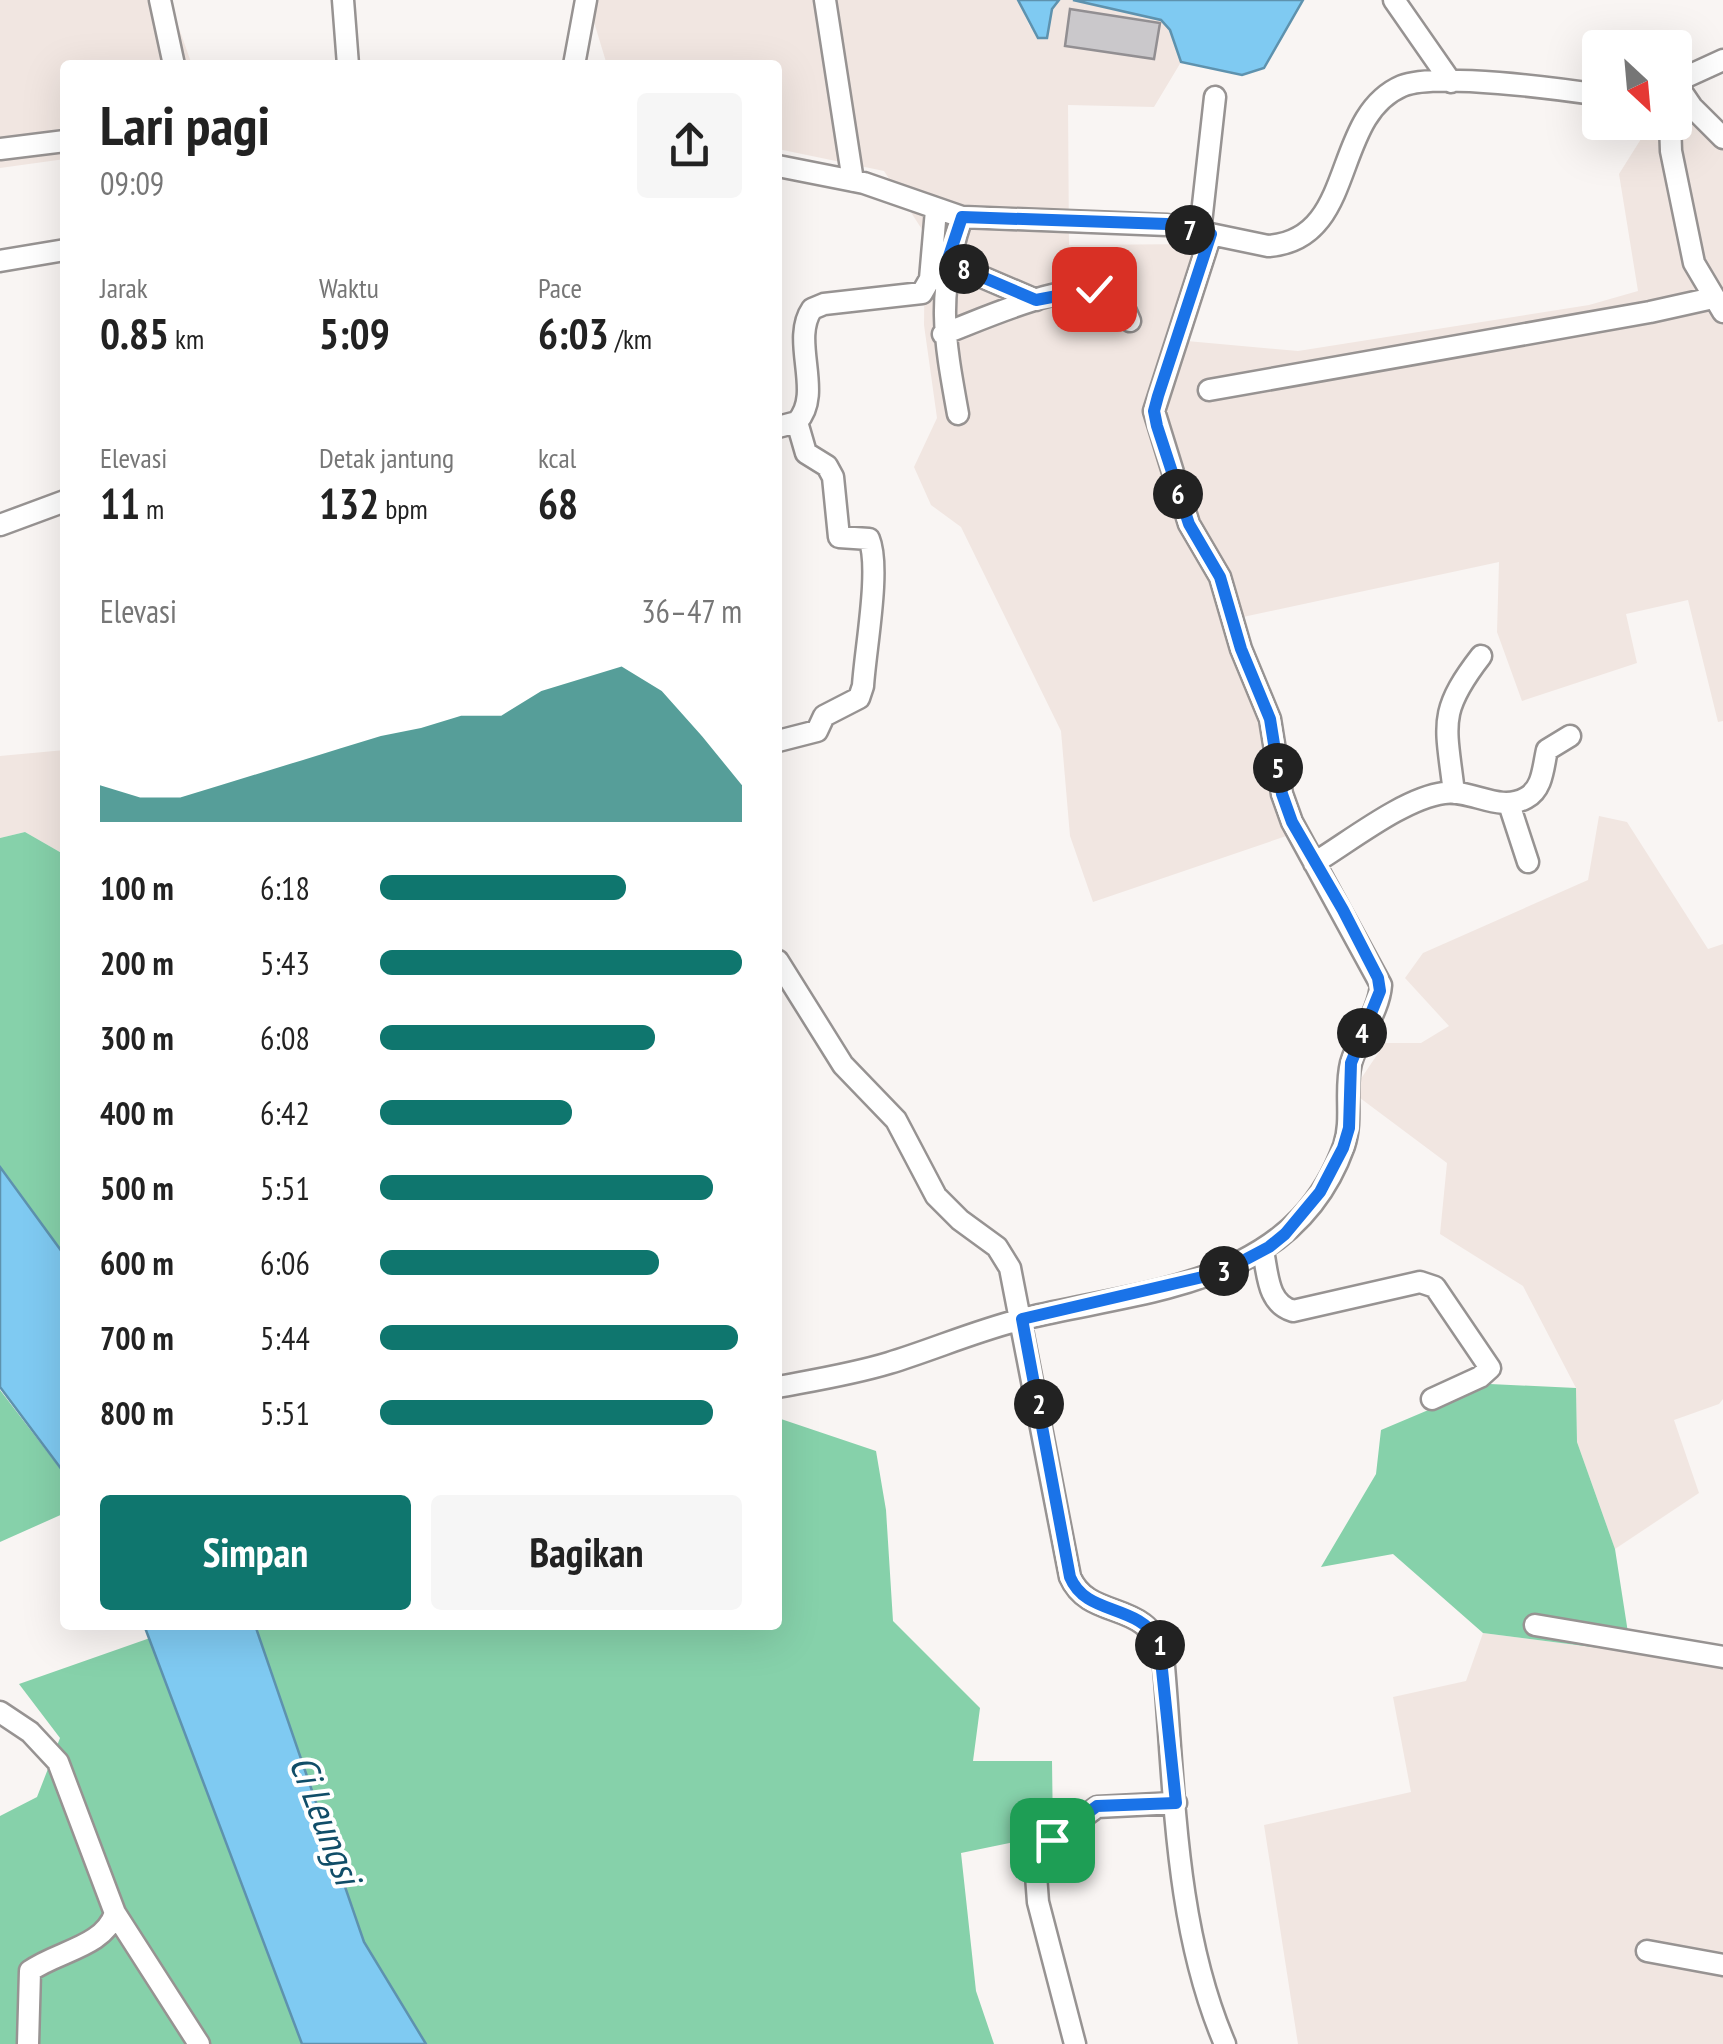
<!DOCTYPE html>
<html lang="id">
<head>
<meta charset="utf-8">
<style>
	:root { --surface:#fff; --page:#f6f6f6; --text:#222; --muted:#767676; --accent:#0f766e }
	body { margin:0; font-family:"PT Sans Narrow",sans-serif; background:var(--page); color:var(--text); height:100vh; display:flex; flex-direction:column; font-size:38px; white-space:nowrap }
	* { box-sizing:border-box; margin:0 }
	p { font-size:32px; color:var(--muted) }
	.icon { flex:none; width:55px; height:55px; fill:none; stroke:currentColor; stroke-width:2; stroke-linecap:round; stroke-linejoin:round }
	.map { position:relative; flex:1; overflow:hidden }
	.details { position:absolute; left:60px; top:60px; width:722px; height:1570px; display:flex; flex-direction:column; background:var(--surface); border-radius:10px; box-shadow:0 10px 40px #0002 }
	.details>* { flex:none }
	.needle { width:65px; rotate:154deg }
	.controls { position:absolute; left:1582px; top:30px; display:grid; gap:20px }
	.controls a { display:grid; place-items:center; width:110px; height:110px; border-radius:10px; background:var(--surface); box-shadow:0 10px 40px #0002; font-size:50px }
	.pin { position:absolute; display:grid; place-items:center; width:85px; height:85px; color:#fff; margin:-42px; border-radius:20px; box-shadow:0 5px 15px #0006 }
	.km { position:absolute; width:50px; height:50px; margin:-25px; border-radius:50%; background:#222; color:#fff; font-size:28px; line-height:50px; text-align:center }
	.round { display:grid; place-items:center; flex:none; width:105px; height:105px; border-radius:10px; background:var(--page) }
	.summary { display:flex; align-items:center; justify-content:space-between; height:170px; padding:0 40px }
	h1 { font-size:55px; font-weight:700; line-height:75px }
	.stats { display:grid; grid-template-columns:repeat(3,1fr); gap:15px; height:170px; padding:10px 40px }
	.stats div { display:grid; align-content:center }
	.stats b { font-size:42px; font-weight:700 }
	.stats small { font-size:28px; font-weight:400 }
	.stats p { font-size:28px }
	.chart { height:280px; padding:20px 40px }
	.chart p { display:flex; justify-content:space-between }
	.chart svg { width:100%; height:180px; margin-top:10px; fill:var(--accent); opacity:.7 }
	.action { display:flex; gap:20px; margin-top:auto; padding:20px 40px }
	.action a { flex:1; height:115px; border-radius:10px; background:var(--accent); color:#fff; font-size:40px; font-weight:700; line-height:115px; text-align:center }
	.action a+a { background:var(--page); color:var(--text) }
	ul { padding:0 40px; list-style:none; font-size:32px }
	li { display:grid; grid-template-columns:160px 120px 1fr; align-items:center; height:75px }
	li i { height:25px; border-radius:12px; background:var(--accent) }
	.map>svg:first-child { display:block }
</style>
</head>
<body>
<div class="map">
<svg width="1723" height="2044" viewBox="0 0 1723 2044">
	<rect width="100%" height="100%" fill="#f9f5f3"/>
	<path fill="#f1e6e1" d="M0 0H169L192 65H65V159L0 168Z
		M592 0H1018L1030 27 1059 0H1073L1161 20 1170 30 1181 62 1154 107 1068 105 1069 245 1197 244 1189 294 1165 339 1298 351 1589 305 1638 291 1619 174 1651 123 1675 122V106L1683 102 1698 129 1723 149V721L1718 722 1688 600 1626 614 1637 663 1522 701 1497 632 1499 562 1229 620 1298 832 1093 902 1070 836 1061 731 961 527 931 505 914 467 937 418 924 325 925 234 884 171 778 149V65H607L590 9Z
		M65 750V855L25 832 0 838V756Z
		M1599 816 1627 822 1708 949 1723 944V1399L1719 1404 1674 1420 1699 1493 1615 1549 1577 1442 1576 1388 1523 1286 1440 1234 1447 1163 1352 1092 1385 1043H1421L1449 1026 1405 978 1423 953 1588 880Z
		M1483 1633 1723 1664V2044H1298L1264 1825 1411 1792 1393 1697 1466 1681Z"/>
	<path fill="#86d1aa" d="M25 832 65 855V1256L0 1167V838Z
		M1490 1384 1576 1388 1577 1442 1615 1549 1631 1652 1483 1633 1393 1554 1321 1567 1376 1474 1381 1430Z
		M0 1390 65 1475V1513L0 1542Z
		M778 1418 876 1451 886 1510 893 1621 980 1708 973 1761H1052L1053 1834 961 1853 976 1991 994 2044H426L364 1942 255 1625H778Z
		M150 1638 302 2044H0V1816L37 1797 60 1738 19 1684Z"/>
	<path fill="#7fcaf2" stroke="#5e92ae" stroke-width="2.5" d="M1018 0H1059L1052 9 1047 38H1038Z
		M1073 0H1303L1264 68 1242 75 1181 62 1170 30 1161 20Z
		M0 1167 65 1256V1474L0 1387Z
		M144 1625H255L364 1942 426 2044H302Z"/>
	<path fill="#cac8cb" stroke="#928f92" stroke-width="2.5" d="M1070 9 1160 23 1154 59 1065 46Z"/>
	<g fill="none" stroke-linecap="round" stroke-linejoin="round">
		<defs>
			<path id="minor" d="M160 0 174 65
				M343 0 348 65
				M825 0 853 181
				M1394 0 1451 82
				M574 65 586 0
				M1675 82 1692 107 1723 138
				M1675 82 1723 60
				M1670 122 1671 151 1694 263 1723 312
				M0 149 65 141
				M778 166 864 183 962 217 1167 225 1268 246C1358 240 1330 117 1402 86 1436 72 1560 89 1600 95
				M1200 232 1215 97
				M0 261 65 250
				M947 262 1036 300
				M943 334C982 320 1085 270 1120 298L1130 321
				M1209 390 1650 312 1713 298
				M958 414C944 337 936 294 962 217
				M778 427 797 422C824 393 790 341 812 309L824 304 922 293 930 279 936 210
				M0 525 65 501
				M778 741 817 731 824 716 859 698 863 686C865 651 881 568 869 539L839 537 833 477 827 466 806 453 797 422
				M1454 793C1446 724 1437 713 1481 656
				M1509 804 1528 862
				M1314 863C1349 842 1404 798 1444 793 1472 789 1499 813 1526 798 1543 789 1543 767 1547 750L1570 736
				M778 961 843 1065 896 1120 936 1196 960 1220 997 1247 1010 1268 1070 1577C1090 1622 1147 1598 1163 1655 1175 1784 1173 1923 1225 2044
				M1263 1251C1268 1274 1267 1303 1293 1311L1420 1282 1435 1287 1490 1368 1480 1377 1432 1399
				M778 1387C815 1380 853 1374 889 1363 935 1349 980 1329 1027 1318 1149 1289 1294 1286 1344 1146 1353 1119 1344 1091 1351 1063 1358 1037 1379 1012 1381 985L1292 822 1282 794 1270 719 1241 649 1220 577 1189 524 1154 411 1211 234
				M1535 1625 1723 1657
				M0 1712 30 1732 58 1762 115 1913 199 2044
				M1647 1951 1723 1965
				M28 2044 30 1971C58 1951 104 1947 115 1913
				M1075 2044 1038 1902 1036 1875 1045 1852 1052 1840 1097 1807 1176 1803"/>
		</defs>
		<use href="#minor" stroke="#979392" stroke-width="25"/>
		<use href="#minor" stroke="#fff" stroke-width="20"/>
	</g>
	<g fill="none" stroke-linecap="round" stroke-linejoin="round">
		<defs>
			<path id="route" d="M1052 1840 1097 1806 1176 1803 1159 1641C1137 1603 1086 1616 1070 1577L1022 1319 1220 1273 1269 1247 1285 1234 1320 1192 1343 1148 1349 1128 1351 1063 1380 991 1378 978 1343 910 1292 822 1282 794 1270 719 1241 649 1220 577 1189 524 1157 426 1154 411 1158 396 1211 234 1167 224 962 217 947 262 1036 300 1094 289"/>
		</defs>
		<use href="#route" stroke="#fff" stroke-width="20"/>
		<use href="#route" stroke="#1a73e8" stroke-width="12"/>
	</g>
	<g text-anchor="middle" stroke-width="8" stroke-linejoin="round" paint-order="stroke">
		<g font-size="38" font-style="italic" fill="#104d68" stroke="#fff">
			<text transform="translate(325 1820) rotate(69)" y="13">Ci Leungsi</text>
		</g>
	</g>
</svg>
<div class="controls">
<a><svg class="needle" viewBox="-14 -14 28 28"><path d="M0-13l5 13h-10z" fill="#e53935"/><path d="M0 13l5-13h-10z" fill="#767676"/></svg></a>
</div>
<div class="pin" style="left:1052px;top:1840px;background:#1e9e55"><svg class="icon" aria-label="arrive" viewBox="0 0 24 24"><path d="M6 21V4h12l-3 4 3 4H6"/></svg></div>
<div class="pin" style="left:1094px;top:289px;background:#d93025"><svg class="icon" aria-label="check" viewBox="0 0 24 24"><path d="M5 12l5 5 9-10"/></svg></div>
<b class="km" style="left:1160px;top:1645px">1</b>
<b class="km" style="left:1039px;top:1404px">2</b>
<b class="km" style="left:1224px;top:1271px">3</b>
<b class="km" style="left:1362px;top:1033px">4</b>
<b class="km" style="left:1278px;top:768px">5</b>
<b class="km" style="left:1178px;top:494px">6</b>
<b class="km" style="left:1190px;top:230px">7</b>
<b class="km" style="left:964px;top:269px">8</b>
<section class="details">
<div class="summary"><div><h1>Lari pagi</h1><p>09:09</p></div><a class="round"><svg class="icon" aria-label="share" viewBox="0 0 24 24"><path d="M12 15V3M7 8l5-5 5 5M5 13v7h14v-7"/></svg></a></div>
<div class="stats">
<div><p>Jarak</p><b>0.85<small> km</small></b></div>
<div><p>Waktu</p><b>5:09</b></div>
<div><p>Pace</p><b>6:03<small> /km</small></b></div>
</div>
<div class="stats">
<div><p>Elevasi</p><b>11<small> m</small></b></div>
<div><p>Detak jantung</p><b>132<small> bpm</small></b></div>
<div><p>kcal</p><b>68</b></div>
</div>
<div class="chart"><p><span>Elevasi</span>36–47 m</p>
<svg viewBox="0 0 160 44" preserveAspectRatio="none"><path d="M0 44V35L10 38L20 38L30 35L40 32L50 29L60 26L70 23L80 21L90 18L100 18L110 12L120 9L130 6L140 12L150 23L160 35V44z"/></svg>
</div>
<ul>
<li><b>100 m</b>6:18<i style="width:68%"></i></li>
<li><b>200 m</b>5:43<i style="width:100%"></i></li>
<li><b>300 m</b>6:08<i style="width:76%"></i></li>
<li><b>400 m</b>6:42<i style="width:53%"></i></li>
<li><b>500 m</b>5:51<i style="width:92%"></i></li>
<li><b>600 m</b>6:06<i style="width:77%"></i></li>
<li><b>700 m</b>5:44<i style="width:99%"></i></li>
<li><b>800 m</b>5:51<i style="width:92%"></i></li>
</ul>
<div class="action"><a>Simpan</a><a>Bagikan</a></div>
</section>
</div>
</body>
</html>
